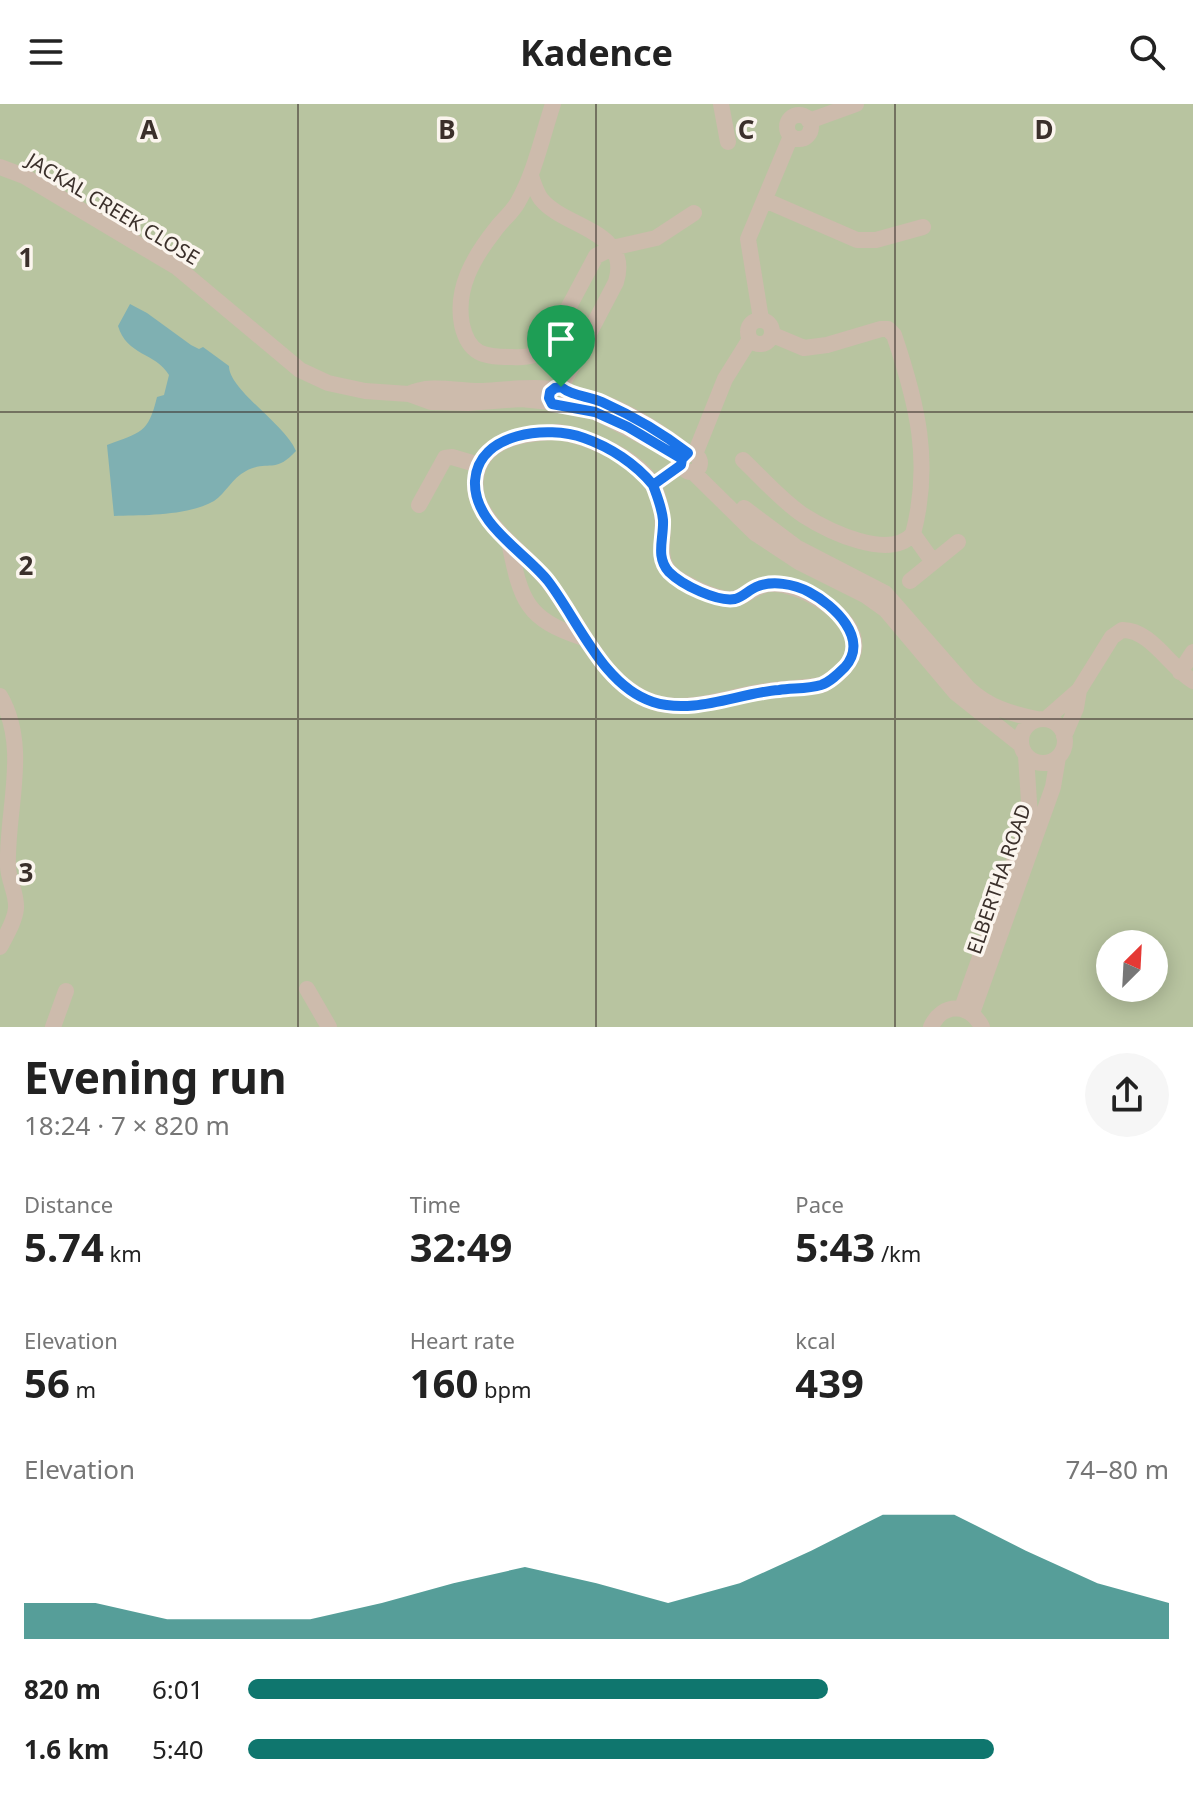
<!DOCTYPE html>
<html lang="en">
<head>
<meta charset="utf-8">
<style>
	:root { --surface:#fff; --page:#f6f6f6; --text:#222; --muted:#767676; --accent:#0f766e }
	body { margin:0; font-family:"Noto Sans",sans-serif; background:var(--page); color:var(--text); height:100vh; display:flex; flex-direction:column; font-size:30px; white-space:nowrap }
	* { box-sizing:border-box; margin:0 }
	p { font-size:26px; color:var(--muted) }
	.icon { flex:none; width:44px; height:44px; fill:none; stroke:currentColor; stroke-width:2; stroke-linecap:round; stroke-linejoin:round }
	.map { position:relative; height:923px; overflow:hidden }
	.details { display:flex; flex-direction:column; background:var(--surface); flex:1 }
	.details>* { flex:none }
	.needle { width:52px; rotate:24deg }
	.buttons { position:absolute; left:1096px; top:826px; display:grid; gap:16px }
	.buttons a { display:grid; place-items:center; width:72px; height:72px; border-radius:50%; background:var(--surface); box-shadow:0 4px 20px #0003; font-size:40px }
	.pin { position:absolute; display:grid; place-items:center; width:68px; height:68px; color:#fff; margin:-82px -34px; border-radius:50% 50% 50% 0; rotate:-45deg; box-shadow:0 0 8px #0007 }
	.pin .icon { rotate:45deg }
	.round { display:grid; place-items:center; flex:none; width:84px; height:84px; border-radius:42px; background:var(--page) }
	.summary { display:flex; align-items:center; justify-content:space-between; height:136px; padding:0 24px }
	h1 { font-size:44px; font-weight:700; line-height:60px }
	.figures { display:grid; grid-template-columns:repeat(3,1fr); gap:12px; height:136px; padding:8px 24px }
	.figures div { display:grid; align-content:center }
	.figures b { font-size:40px; font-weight:700 }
	.figures small { font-size:22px; font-weight:400 }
	.figures p { font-size:22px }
	.chart { height:224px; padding:16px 24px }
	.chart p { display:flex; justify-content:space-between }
	.chart svg { width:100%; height:144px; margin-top:8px; fill:var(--accent); opacity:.7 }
	ul { padding:0 24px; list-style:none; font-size:26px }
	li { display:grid; grid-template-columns:128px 96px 1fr; align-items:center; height:60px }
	li i { height:20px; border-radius:10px; background:var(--accent) }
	header { display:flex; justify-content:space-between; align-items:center; height:104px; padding:0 24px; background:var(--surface); font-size:36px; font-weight:700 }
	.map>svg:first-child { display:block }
</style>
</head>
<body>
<header><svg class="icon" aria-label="menu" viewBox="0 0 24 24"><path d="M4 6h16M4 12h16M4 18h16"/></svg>Kadence<svg class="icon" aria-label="search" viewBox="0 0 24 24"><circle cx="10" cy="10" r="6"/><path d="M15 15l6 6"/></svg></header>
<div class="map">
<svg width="1193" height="923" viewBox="0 0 1193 923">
	<rect width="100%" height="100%" fill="#f4ebe1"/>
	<path fill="#b8c4a0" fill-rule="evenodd" d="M0 0H1193V923H0ZM1110 840H1154V884H1110Z"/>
	<path fill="#7fb0b2" d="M130 200 147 209 191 241 199 245 203 243 229 262C229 286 284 319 296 347 274 371 269 355 246 367 232 374 226 389 214 397 188 412 143 411 114 412L107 341C141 328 148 330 157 293L164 291 169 271C155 248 127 252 118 222Z"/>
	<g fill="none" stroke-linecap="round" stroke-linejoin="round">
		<path stroke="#cdbbac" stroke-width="16" d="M553 0C542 33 535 68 518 98 512 109 502 116 495 126 473 154 455 185 462 221 469 251 484 253 512 253 528 254 540 252 550 238L596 152 612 144 656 134 694 109
			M721 0 728 38
			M787 23a12 12 0 1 1 24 0a12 12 0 1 1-24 0Z
			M809 17 856 0
			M0 63 24 72 178 164 300 266 328 279 365 287 409 290 431 298 468 299 521 295 550 298
			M531 72C534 80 536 88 541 95 564 124 632 126 616 178L561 283
			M765 96 857 136H876L923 123
			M761 215 748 135 791 32
			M748 228a12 12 0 1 1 24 0a12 12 0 1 1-24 0Z
			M567 289C612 296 653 322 688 349
			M409 290C431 279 459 288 483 287 506 286 528 282 552 285
			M563 301 595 308 667 345
			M558 328C587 332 638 354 653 381 658 389 660 401 662 410 666 436 652 460 680 476 694 484 714 495 731 495 745 495 755 481 770 480 799 478 860 512 854 546 851 561 835 574 822 581 804 584 785 584 767 587 730 591 690 610 653 598 600 580 579 515 546 475 527 452 500 434 484 408 477 398 474 386 476 373 482 334 525 329 558 328Z
			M682 359a9 9 0 1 1 18 0a9 9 0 1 1-18 0Z
			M695 350 725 275 750 235
			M743 356C762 374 781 396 803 411 828 427 889 457 913 430 932 358 917 299 894 231L888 225H881L827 241 804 244 773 231
			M693 368 755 429 799 458 865 491 886 506 956 589 1020 640
			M653 381 681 361
			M419 401 445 354 452 353 479 361
			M744 404 796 443 885 489 968 584C988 603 1011 610 1037 615
			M913 430 933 458
			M509 438C521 495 524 515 584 534
			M910 477 958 438
			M1180 568 1193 548
			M0 592C30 643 6 707 8 762 8 776 17 789 16 804 15 817 6 831 0 843
			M1021 637a22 22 0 1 1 44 0a22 22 0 1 1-44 0Z
			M1046 615 1079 586 1112 533 1122 526C1150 525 1170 563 1193 577
			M1064 632 1076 604 1079 586
			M307 885 329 923
			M962 904 1030 713 1026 652
			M972 909 1053 683 1058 653
			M53 923 66 887
			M931 923C942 898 970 899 982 923"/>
	</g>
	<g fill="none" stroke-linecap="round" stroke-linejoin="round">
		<defs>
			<path id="route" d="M561 283C572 292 588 292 602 298 633 312 661 328 688 349L682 355 681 361 653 381C636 360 610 343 584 334 548 321 478 328 475 377 473 420 524 447 548 477 578 516 603 582 653 598 694 611 738 589 779 586 792 584 808 585 821 581 830 578 838 570 845 563 870 535 834 501 809 488 794 480 772 476 756 483 749 486 743 493 735 495 717 498 682 481 669 468 655 453 664 434 663 416 662 404 657 392 653 381L681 361 682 355 628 323 595 308 552 300 549 294 550 288 555 284 561 283"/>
		</defs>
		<use href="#route" stroke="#fff" stroke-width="16"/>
		<use href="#route" stroke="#1a73e8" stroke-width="10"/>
	</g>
	<path fill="none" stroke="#3b302b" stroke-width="2" stroke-opacity="0.55" d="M298 0V923M596 0V923M895 0V923M0 308H1193M0 615H1193"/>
	<g text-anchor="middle" stroke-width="7" stroke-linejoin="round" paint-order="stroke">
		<g font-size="20" fill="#3b302b" stroke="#fbf5ee">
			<text transform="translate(113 105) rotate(31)" y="7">JACKAL CREEK CLOSE</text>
			<text transform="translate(999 775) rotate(-71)" y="7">ELBERTHA ROAD</text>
		</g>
	</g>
	<g font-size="26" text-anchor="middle" font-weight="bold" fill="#3b302b" stroke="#fbf5ee" stroke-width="7" stroke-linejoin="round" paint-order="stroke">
		<text x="149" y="35">A</text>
		<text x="447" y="35">B</text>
		<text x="746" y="35">C</text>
		<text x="1044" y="35">D</text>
		<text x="26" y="163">1</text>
		<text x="26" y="471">2</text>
		<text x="26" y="778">3</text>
	</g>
</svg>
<div class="buttons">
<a><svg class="needle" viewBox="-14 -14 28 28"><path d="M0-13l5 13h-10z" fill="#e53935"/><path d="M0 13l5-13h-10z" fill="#767676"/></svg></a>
</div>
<div class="pin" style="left:561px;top:283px;background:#1e9e55"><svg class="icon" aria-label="arrive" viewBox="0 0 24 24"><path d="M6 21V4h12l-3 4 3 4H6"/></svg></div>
</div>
<section class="details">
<div class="summary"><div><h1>Evening run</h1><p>18:24 · 7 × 820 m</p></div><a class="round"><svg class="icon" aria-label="share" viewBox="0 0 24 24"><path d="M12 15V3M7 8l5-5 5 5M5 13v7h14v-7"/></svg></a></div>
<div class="figures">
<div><p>Distance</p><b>5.74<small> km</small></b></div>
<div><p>Time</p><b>32:49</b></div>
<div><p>Pace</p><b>5:43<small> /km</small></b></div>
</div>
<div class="figures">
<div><p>Elevation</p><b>56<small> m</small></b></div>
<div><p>Heart rate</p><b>160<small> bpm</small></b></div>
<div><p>kcal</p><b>439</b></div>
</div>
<div class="chart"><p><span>Elevation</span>74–80 m</p>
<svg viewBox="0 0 160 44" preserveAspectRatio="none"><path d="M0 44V33L10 33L20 38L30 38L40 38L50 33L60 27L70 22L80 27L90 33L100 27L110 17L120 6L130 6L140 17L150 27L160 33V44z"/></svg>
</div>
<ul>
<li><b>820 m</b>6:01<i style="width:63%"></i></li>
<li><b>1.6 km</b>5:40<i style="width:81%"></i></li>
</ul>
</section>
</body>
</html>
